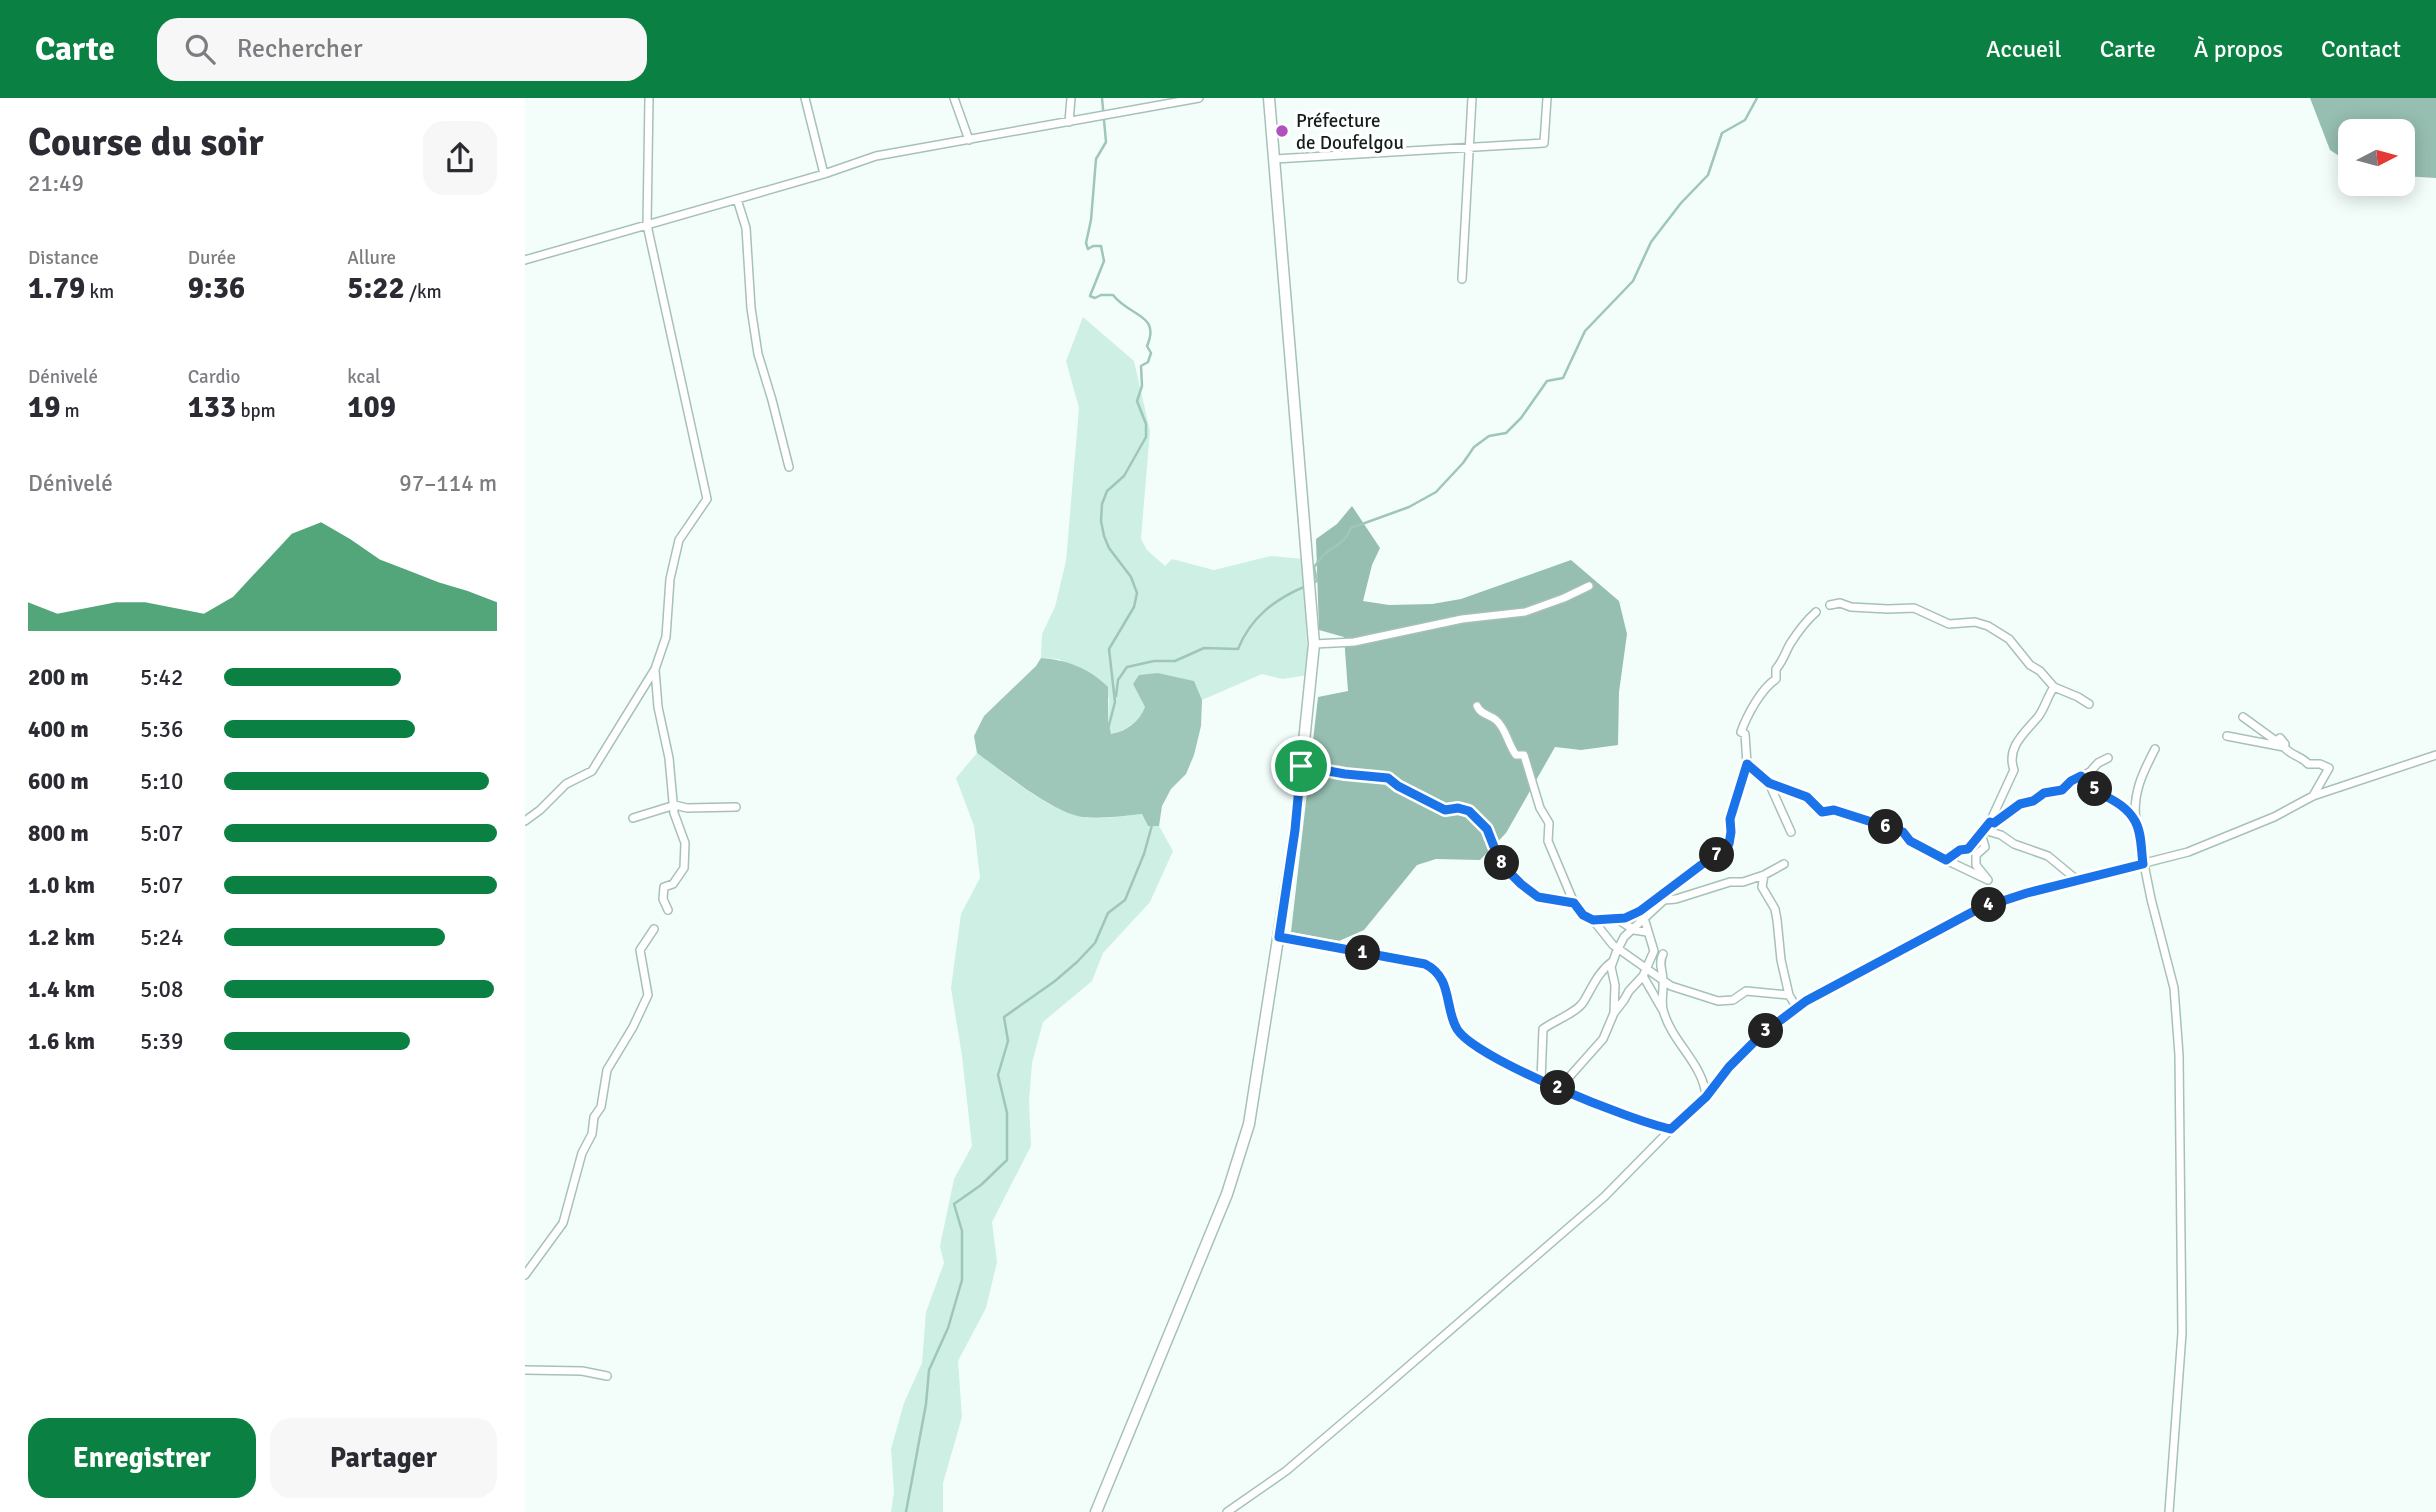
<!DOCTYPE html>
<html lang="fr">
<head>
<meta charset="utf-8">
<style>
	:root { --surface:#fff; --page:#f7f7f7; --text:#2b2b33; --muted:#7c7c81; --accent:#0b8043 }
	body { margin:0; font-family:Signika,sans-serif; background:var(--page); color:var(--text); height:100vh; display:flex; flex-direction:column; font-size:26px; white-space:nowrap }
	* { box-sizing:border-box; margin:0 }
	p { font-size:23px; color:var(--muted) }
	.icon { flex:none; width:38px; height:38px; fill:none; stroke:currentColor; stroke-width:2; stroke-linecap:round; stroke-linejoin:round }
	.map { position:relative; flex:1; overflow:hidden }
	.details { display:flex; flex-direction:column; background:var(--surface); width:525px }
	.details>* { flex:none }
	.needle { width:46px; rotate:84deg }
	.buttons { position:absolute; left:1813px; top:21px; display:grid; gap:14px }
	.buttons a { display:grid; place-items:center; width:77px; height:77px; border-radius:14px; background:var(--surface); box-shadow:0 4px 18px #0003; font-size:35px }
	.pin { position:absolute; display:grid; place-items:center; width:60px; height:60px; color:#fff; margin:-30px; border:4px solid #fff; border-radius:50%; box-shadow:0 2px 7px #0007 }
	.km { position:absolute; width:35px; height:35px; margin:-18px; border-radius:50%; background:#222; color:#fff; font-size:19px; line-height:35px; text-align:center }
	.round { display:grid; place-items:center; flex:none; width:74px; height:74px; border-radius:21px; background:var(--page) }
	.overview { display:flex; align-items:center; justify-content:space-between; height:119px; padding:0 28px }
	h1 { font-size:38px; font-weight:700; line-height:52px }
	.metrics { display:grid; grid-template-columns:repeat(3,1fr); gap:10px; height:119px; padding:7px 28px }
	.metrics div { display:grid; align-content:center }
	.metrics b { font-size:30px; font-weight:700 }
	.metrics small { font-size:19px; font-weight:400 }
	.metrics p { font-size:19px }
	.chart { height:196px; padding:14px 28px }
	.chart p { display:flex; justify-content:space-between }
	.chart svg { width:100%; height:126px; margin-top:7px; fill:var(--accent); opacity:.7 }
	.action { display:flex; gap:14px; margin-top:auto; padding:14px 28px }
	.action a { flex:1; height:80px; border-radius:21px; background:var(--accent); color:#fff; font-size:28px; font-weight:700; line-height:80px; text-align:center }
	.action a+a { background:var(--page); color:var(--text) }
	ul { padding:0 28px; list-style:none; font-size:23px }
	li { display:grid; grid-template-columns:112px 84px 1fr; align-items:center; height:52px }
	li i { height:18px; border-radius:9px; background:var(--accent) }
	header { display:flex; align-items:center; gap:42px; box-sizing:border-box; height:98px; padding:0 35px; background:var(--accent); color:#fff }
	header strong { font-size:33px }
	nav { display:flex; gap:38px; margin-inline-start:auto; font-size:24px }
	.search { width:490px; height:63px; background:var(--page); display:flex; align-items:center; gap:18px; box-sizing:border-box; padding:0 24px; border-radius:21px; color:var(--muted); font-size:26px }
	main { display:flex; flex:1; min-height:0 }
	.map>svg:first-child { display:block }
</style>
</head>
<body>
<header>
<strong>Carte</strong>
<div class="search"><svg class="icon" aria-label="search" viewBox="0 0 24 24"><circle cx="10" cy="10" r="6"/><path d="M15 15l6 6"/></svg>Rechercher</div>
<nav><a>Accueil</a><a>Carte</a><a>À propos</a><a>Contact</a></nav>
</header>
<main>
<section class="details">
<div class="overview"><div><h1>Course du soir</h1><p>21:49</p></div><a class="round"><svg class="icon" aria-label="share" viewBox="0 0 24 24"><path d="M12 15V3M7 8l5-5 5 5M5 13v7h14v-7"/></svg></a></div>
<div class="metrics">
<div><p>Distance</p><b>1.79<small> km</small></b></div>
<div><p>Durée</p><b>9:36</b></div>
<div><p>Allure</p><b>5:22<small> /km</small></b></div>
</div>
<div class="metrics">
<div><p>Dénivelé</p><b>19<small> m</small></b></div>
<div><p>Cardio</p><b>133<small> bpm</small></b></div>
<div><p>kcal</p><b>109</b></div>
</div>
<div class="chart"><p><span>Dénivelé</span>97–114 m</p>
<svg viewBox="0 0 160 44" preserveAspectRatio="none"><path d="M0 44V34L10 38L20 36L30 34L40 34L50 36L60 38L70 32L80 21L90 10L100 6L110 12L120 19L130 23L140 27L150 30L160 34V44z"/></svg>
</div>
<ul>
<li><b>200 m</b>5:42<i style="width:65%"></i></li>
<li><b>400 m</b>5:36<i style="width:70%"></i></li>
<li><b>600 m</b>5:10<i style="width:97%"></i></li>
<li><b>800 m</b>5:07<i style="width:100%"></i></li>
<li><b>1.0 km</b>5:07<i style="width:100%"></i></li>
<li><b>1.2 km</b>5:24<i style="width:81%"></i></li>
<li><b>1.4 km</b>5:08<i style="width:99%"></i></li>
<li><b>1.6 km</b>5:39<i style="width:68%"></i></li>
</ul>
<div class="action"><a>Enregistrer</a><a>Partager</a></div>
</section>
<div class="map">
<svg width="1911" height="1414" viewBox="0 0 1911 1414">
	<rect width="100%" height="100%" fill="#f3fefb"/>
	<path fill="#ceefe4" d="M558 219 609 263 625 333 616 441 622 452 640 468 647 461 689 472 746 458 779 461 783 577 757 581 737 576 677 602 668 583 633 575 608 586 620 609C614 624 601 633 585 636L583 622 584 600 534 561 516 560 517 536 530 509 541 463 554 310 541 263Z
		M452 655C480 676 520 710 553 718 574 723 596 718 617 716L623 728H634L648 753 625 804 578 855 567 883 518 924 507 965 504 1003 506 1048 467 1124 472 1164 461 1210 433 1263 437 1319 418 1385V1414H366L369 1394 366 1351 379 1305 397 1265 401 1214 419 1165 415 1148 429 1081 447 1048 437 958 426 890 436 816 455 780 449 728 431 680Z"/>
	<path fill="#96beb1" d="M1785 0H1911V80L1878 78V33H1825V65L1805 52Z
		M827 408 855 450 847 467 838 503 864 507 907 506 936 501 1046 462 1094 503 1102 536 1094 594 1093 647 1056 652 1030 649 981 735 955 762 911 761 892 767 839 832 814 843 766 834 793 599 823 593 819 539 794 532 791 441 812 426Z"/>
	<path fill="#9ec6b9" d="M516 560C542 562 564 570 583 589V622L586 636C602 633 614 624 620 609L608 586 614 577 633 575 669 583 677 602 676 628 669 657 661 676 646 691 637 708 634 728H623L617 716C597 718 578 721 558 719 528 715 478 674 452 655L449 638 459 618 511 568Z"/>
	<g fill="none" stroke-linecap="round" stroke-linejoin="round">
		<path stroke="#9ec6b9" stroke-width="2.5" d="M577 0 581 44 571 61 566 122 561 145 563 151 568 148H576L579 163 565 198 570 200 576 197H588C605 219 636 216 622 248L626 255 623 264 616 268 617 288 612 303 621 326V339L599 378 582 393 577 406 576 423 579 438 584 450 606 479 612 495 609 509 584 551 590 604 583 631
			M787 485 792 483 789 469C793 465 796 458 801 455 812 446 820 445 826 430L884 409 911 394 938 365 949 349 964 338 981 335 996 320 1022 283 1038 280 1060 233 1108 183 1126 144 1156 105 1183 77 1197 35 1220 22 1232 0
			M591 598 593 582 602 569 629 563H650L679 550 713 551C726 519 750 501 781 488
			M381 1414 401 1306 404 1272 423 1230 437 1182V1133L429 1106 456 1087 482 1062V1015L473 977 483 943 479 919 530 883 552 864 570 845 583 815 600 802 619 756 627 727"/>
		<defs>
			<path id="street" d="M280 0 299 76
				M429 0 444 42
				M544 24 546 0
				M750 61 1019 45 1022 0
				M212 101 221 130 226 210 233 256 247 302 264 369
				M0 162 299 76 351 58 674 0
				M937 181 947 0
				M1305 507 1315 505 1326 509 1363 511 1389 510 1424 526 1450 524 1463 528 1484 541 1505 567 1515 573 1529 589 1553 599 1564 606
				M789 546 829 544 937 521 1000 514 1039 500 1064 488
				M130 572 133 609 144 660 149 715 160 745 159 770 148 786 139 789 138 801 143 812
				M952 608C956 617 964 616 971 622 981 630 983 647 991 657H999L1015 710 1024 725 1023 743 1049 805 1058 817 1068 822 1083 820 1094 822 1109 832 1122 834
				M1718 619 1751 643 1755 640 1760 646 1759 649
				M1702 638 1759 649C1766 658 1777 658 1783 666H1795L1804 670 1788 698
				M776 669 820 676 863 680 873 688 920 712 933 710 944 713 954 720 962 731 973 759 982 772 996 786 1013 799 1049 805
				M1556 678 1560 686 1599 708 1611 723 1615 735 1616 751 1626 801 1649 890 1654 957 1657 1235 1644 1414
				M1244 685 1281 699 1297 714 1309 712 1378 734 1385 743 1421 762 1435 752H1443L1465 724 1469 725 1495 706 1508 703 1519 695 1537 692 1547 683 1565 674 1573 665 1583 660
				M108 720 150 707 162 710 211 709
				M0 723 15 712 41 686 67 673 130 571 141 539 145 481 154 442 182 401 122 127 124 0
				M1611 723C1607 696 1618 674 1630 651
				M1465 724 1489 672C1481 650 1499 635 1513 619 1520 610 1522 599 1529 589
				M1459 729 1462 733 1476 737 1489 746 1523 758 1552 782
				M1266 734 1244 685 1222 666 1220 636 1216 634C1222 617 1236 591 1251 581V571C1258 563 1260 555 1265 546 1272 535 1282 522 1291 514
				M1421 762 1463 782 1451 767V757L1460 749 1457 739 1458 733
				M1239 777 1237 789 1250 811 1252 822 1256 862 1264 897
				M1068 822 1088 847 1146 888 1193 903 1208 902 1221 893 1264 897 1272 910
				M1094 822 1115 813 1204 746 1206 734 1205 721 1222 666
				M754 839 900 866C926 879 919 909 932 931 950 961 1109 1024 1146 1031L1181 999 1204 969 1236 937 1281 903 1453 811 1502 795 1663 754 1749 719 1788 698 1911 657
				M1138 856C1133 865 1138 873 1138 883 1139 893 1135 905 1139 915 1148 945 1178 966 1181 998
				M1118 878 1137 911
				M1089 915 1090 887 1086 869 1091 855 1099 839 1139 802 1151 801 1205 784H1218L1239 777 1259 766
				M1016 983 1018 931C1030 922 1052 915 1059 903 1068 888 1073 874 1088 863
				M1036 992 1038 986 1078 941 1089 915 1099 902 1104 893 1118 878 1129 853 1119 820
				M0 1177 38 1125 57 1055 67 1036 69 1019 76 1009 82 972 108 929 123 897 115 852 129 831
				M0 1272 57 1273 82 1278
				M702 1414 761 1373 848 1299 1079 1099 1146 1031"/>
			<path id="secondary" d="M571 1414 702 1096 724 1026 770 732 789 546 744 0"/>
		</defs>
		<use href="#street" stroke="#a6c1b8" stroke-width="10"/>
		<use href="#secondary" stroke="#a6c1b8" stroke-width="13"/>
		<use href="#street" stroke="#fff" stroke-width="7"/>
		<use href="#secondary" stroke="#fff" stroke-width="10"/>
	</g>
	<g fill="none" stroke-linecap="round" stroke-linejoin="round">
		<defs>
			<path id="route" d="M1222 666 1244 685 1282 699 1297 714 1309 712 1378 734 1385 743 1421 762 1435 752 1443 751 1465 724 1469 725 1495 706 1508 703 1519 695 1537 692 1546 683 1556 678C1566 698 1596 698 1610 723 1617 735 1616 752 1618 766L1502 795 1453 811 1281 903 1236 937 1204 969 1181 999 1146 1031C1109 1024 950 961 932 931 919 909 928 880 900 866L754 839 770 732 776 668 820 676 863 680 873 688 920 712 933 710 944 713 962 731 973 759 982 772 996 786 1013 799 1049 805 1058 817 1068 822 1100 820 1115 813 1204 746 1206 734 1205 721Z"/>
		</defs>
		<use href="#route" stroke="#fff" stroke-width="14"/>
		<use href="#route" stroke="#1a73e8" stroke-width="9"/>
	</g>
	<circle fill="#b152bc" stroke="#fff" stroke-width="2.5" cx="757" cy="33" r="7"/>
	<g text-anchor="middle" stroke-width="7" stroke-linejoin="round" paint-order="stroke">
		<g font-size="19" fill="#141e1b" stroke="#fff" text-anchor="start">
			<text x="771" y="29">Préfecture<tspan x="771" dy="22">de Doufelgou</tspan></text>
		</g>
	</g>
</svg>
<div class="buttons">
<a><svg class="needle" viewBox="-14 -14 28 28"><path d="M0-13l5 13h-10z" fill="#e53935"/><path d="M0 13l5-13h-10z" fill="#7c7c81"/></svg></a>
</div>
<div class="pin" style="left:776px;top:668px;background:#1e9e55"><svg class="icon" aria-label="arrive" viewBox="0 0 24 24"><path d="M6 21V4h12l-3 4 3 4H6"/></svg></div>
<b class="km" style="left:838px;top:855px">1</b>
<b class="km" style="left:1033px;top:990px">2</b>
<b class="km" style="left:1241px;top:933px">3</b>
<b class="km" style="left:1464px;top:807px">4</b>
<b class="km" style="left:1570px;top:691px">5</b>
<b class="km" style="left:1361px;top:729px">6</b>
<b class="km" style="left:1192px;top:757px">7</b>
<b class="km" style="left:977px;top:765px">8</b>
</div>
</main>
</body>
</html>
